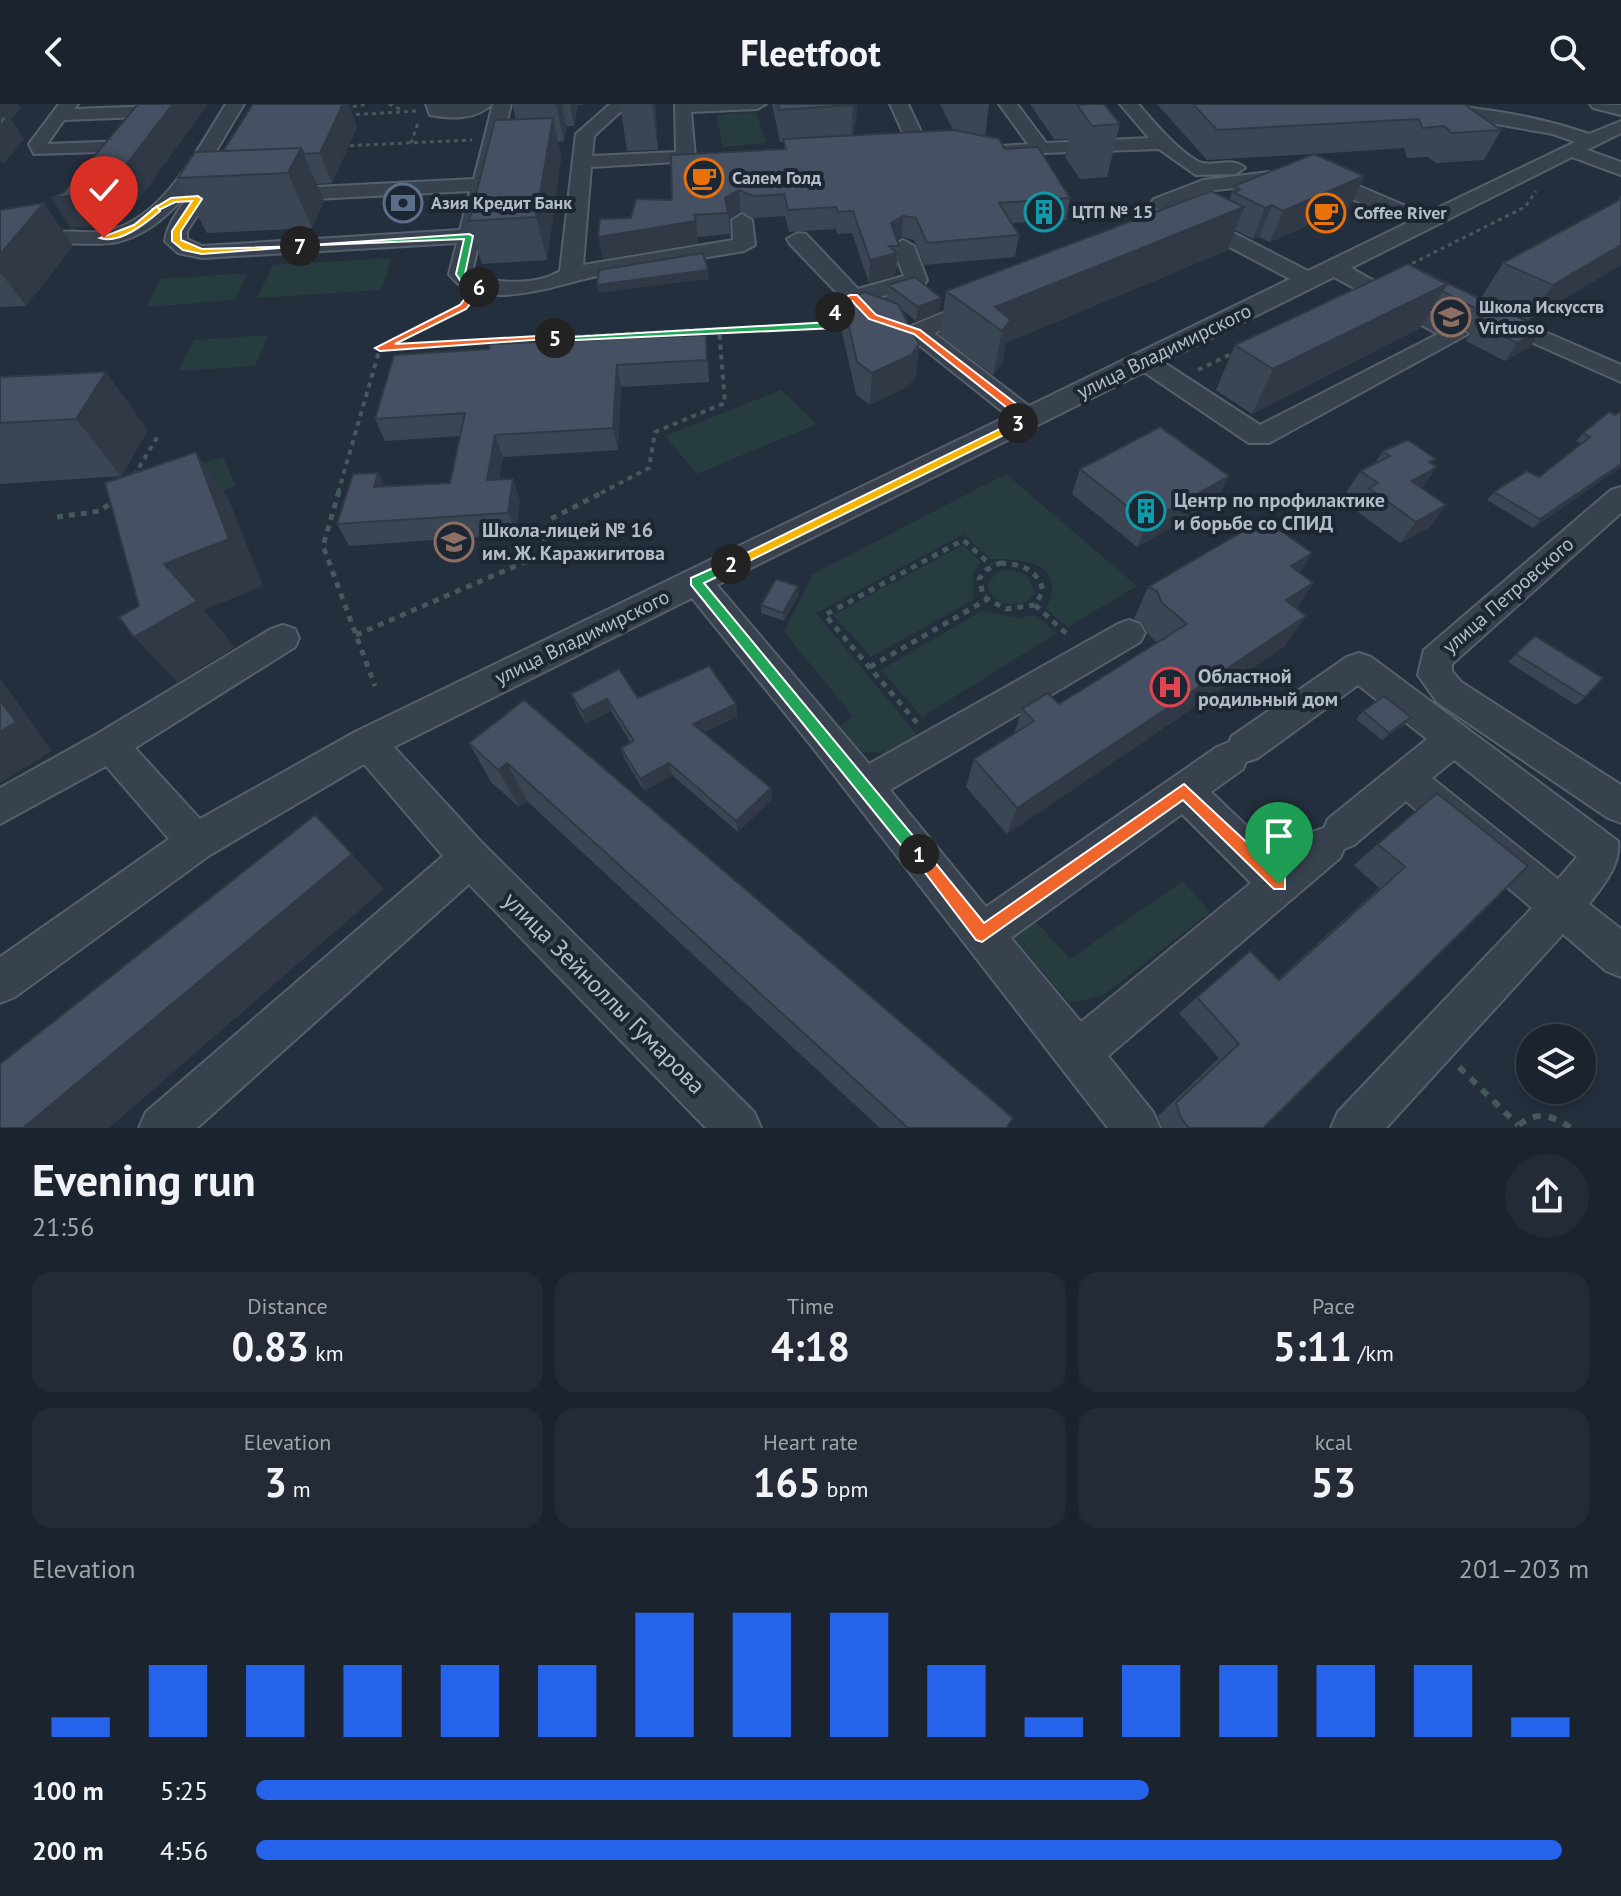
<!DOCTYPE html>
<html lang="en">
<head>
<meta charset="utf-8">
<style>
	:root { --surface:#1b232e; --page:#242b36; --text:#f1f3f6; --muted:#a0a4aa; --line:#39404a; --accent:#2563eb }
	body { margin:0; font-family:"PT Sans",sans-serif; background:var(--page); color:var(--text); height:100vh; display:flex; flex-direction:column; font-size:30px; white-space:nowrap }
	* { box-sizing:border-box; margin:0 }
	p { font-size:26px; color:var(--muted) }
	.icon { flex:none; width:44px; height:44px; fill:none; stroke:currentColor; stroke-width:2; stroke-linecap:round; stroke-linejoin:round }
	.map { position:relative; height:1024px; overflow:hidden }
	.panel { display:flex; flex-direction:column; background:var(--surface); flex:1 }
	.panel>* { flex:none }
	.tools { position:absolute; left:1516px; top:920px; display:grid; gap:16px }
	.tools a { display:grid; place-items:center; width:80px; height:80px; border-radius:50%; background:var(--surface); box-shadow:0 4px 12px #0003,0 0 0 2px var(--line); font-size:40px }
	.pin { position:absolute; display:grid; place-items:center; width:68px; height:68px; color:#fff; margin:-82px -34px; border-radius:50% 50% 50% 0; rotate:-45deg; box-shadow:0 0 8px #0007 }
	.pin .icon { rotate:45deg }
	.km { position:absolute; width:40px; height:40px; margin:-20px; border-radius:50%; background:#222; color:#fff; font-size:22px; line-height:40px; text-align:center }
	.round { display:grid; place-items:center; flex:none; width:84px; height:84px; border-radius:42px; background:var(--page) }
	.overview { display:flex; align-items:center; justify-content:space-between; height:136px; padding:0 32px }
	h1 { font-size:44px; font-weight:700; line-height:60px }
	.metrics { display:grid; grid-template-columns:repeat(3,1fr); gap:12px; height:136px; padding:8px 32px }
	.metrics div { display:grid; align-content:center; border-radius:20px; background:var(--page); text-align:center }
	.metrics b { font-size:40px; font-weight:700 }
	.metrics small { font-size:22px; font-weight:400 }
	.metrics p { font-size:22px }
	.chart { height:224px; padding:16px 32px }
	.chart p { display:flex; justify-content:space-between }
	.chart svg { width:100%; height:144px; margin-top:8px; stroke:var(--accent); stroke-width:6 }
	ul { padding:0 32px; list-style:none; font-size:26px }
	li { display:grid; grid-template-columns:128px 96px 1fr; align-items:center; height:60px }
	li i { height:20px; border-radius:10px; background:var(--accent) }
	header { display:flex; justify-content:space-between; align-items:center; height:104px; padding:0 32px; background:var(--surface); font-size:36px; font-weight:700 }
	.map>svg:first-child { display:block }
</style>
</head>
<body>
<header><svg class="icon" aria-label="back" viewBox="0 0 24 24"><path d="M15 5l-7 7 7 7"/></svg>Fleetfoot<svg class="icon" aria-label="search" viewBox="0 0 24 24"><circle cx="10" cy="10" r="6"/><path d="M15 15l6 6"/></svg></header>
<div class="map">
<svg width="1621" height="1024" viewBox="0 0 1621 1024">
	<rect width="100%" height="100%" fill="#242f3e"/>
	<path fill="#263c3f" d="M756 8 766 39 723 43 716 11Z
		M392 154 381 186 257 194 273 161Z
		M248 169 235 196 146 203 161 175Z
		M269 231 255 262 178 267 194 236Z
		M781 286 817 320 697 370 665 332Z
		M223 353 236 382 156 412 145 381Z
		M1006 370 1137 482 1068 523 1046 505C1069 460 1024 454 990 455L964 430 816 509 918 632 890 649 862 648 838 624 853 612 784 528 813 470Z
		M963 441 981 458 973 468V496L871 553 833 511Z
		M1014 466 1027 471 1035 488C1026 505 1007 503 993 493L987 481 998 467Z
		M981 507 1019 514 1035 511 1057 529 922 613 881 566Z
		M1183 777 1210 808 1104 891 1070 899 1009 829 1032 813 1070 855Z"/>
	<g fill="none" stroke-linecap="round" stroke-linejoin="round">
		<defs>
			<path id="minor" d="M59 0H78L74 5 156 2 165 7 151 23 145 24 136 19 141 13 64 16 47 40 126 37 135 43 133 47 34 50 29 40Z
				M226 0H244C213 50 179 124 117 138 98 142 80 138 61 140 41 142 21 149 0 150V138C21 136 41 130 61 128 78 126 95 131 111 126 166 111 198 44 226 0Z
				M426 0H492C477 16 450 15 430 11Z
				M493 0H511L472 168 476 172C500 180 538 181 560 167L576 30 610 0H629L594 32 592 52 676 48 675 0H766L757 5 691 8 695 53 693 57 591 63 583 161 733 136 732 116 742 110 752 116 755 141 744 147C697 155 650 163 602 171 563 178 480 213 449 170L457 139 202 154 178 149 165 137C167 122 183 93 198 89L208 95 187 127V135L202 142 460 126 470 87 277 97 267 91 277 85 474 75Z
				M890 0H908L923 32H949L958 38 949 44 909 42Z
				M999 0H1017L1046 39 1149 34 1120 0H1138C1156 20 1174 43 1197 57 1211 65 1232 51 1245 64L1235 70 1196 71 1159 45 988 51V43L1028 40Z
				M1402 0C1464 0 1531 10 1589 30L1621 17V29L1587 46 1621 58V71L1572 53 1351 164 1468 230 1269 339H1249L1144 268 717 481 869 660 1118 520 1129 516 1140 520 1145 529 1140 538 890 686 986 803 1217 643 1229 638 1232 632 1347 553 1359 549 1371 553 1618 737C1621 761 1603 782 1589 800L1621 825V873L1606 867 1563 830 1386 1024H1331L1338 1008 1532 804 1406 697 1354 741 1344 745 1340 754 1108 952 1153 1008 1160 1024H1108L810 640 692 494 394 643 484 741 754 1008 761 1024H706L469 780 197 1024H139L146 1008 443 752 364 660 210 751 15 893 0 899V853L169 735 106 662 0 720V684L97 630 271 525 283 521 295 525 299 534 295 543 135 644 200 715 355 628 1008 312 909 233 905 228 909 223 972 197H988L992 202 988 207 934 229 1029 302 1290 175 1154 103 1151 99 1154 95 1203 76 1304 64 1335 72 1425 110 1575 38 1553 30 1411 5ZM1304 76 1409 118 1308 167 1177 100 1207 87ZM1334 173 1438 230 1260 321 1163 258ZM1358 581 1427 635 1328 715 1324 724 1312 728 1280 754 1211 688 1243 665 1246 658 1258 654ZM1454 656 1577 753 1558 775 1432 674ZM1182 710 1251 779 1081 918 1011 834Z
				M1590 0 1621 1V11L1593 4Z
				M798 129 806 130 858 185 904 172 892 142 903 136 914 142 927 176 924 181 869 196C878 205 893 209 899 218L895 223 887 225 865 218 790 140 787 135Z
				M1499 208 1621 261V278L1491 220 1487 215 1491 210Z
				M1621 383V409L1452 560V567L1461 578 1621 681V719L1608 714 1437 598 1418 571 1424 546 1611 386Z"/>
		</defs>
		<use href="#minor" stroke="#565f6c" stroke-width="4"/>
		<path stroke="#44595c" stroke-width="3" stroke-dasharray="4 4" stroke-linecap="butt" d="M389 0 402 6
			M345 4 368 0
			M348 11 418 7
			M411 39 419 16
			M342 42 472 36
			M1405 163 1525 103 1536 87"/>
		<path stroke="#44595c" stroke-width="4" stroke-dasharray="5 5" stroke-linecap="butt" d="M385 243 719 225
			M1198 266 1235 248
			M134 372 158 332
			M338 389 380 244 463 203 468 197
			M601 389 649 364 655 328 725 299 719 225 836 221 835 207"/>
		<path stroke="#44595c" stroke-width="5" stroke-dasharray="6 6" stroke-linecap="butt" d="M339 387 323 442 375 582
			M57 413 100 407 116 395
			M1000 459C1021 460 1038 465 1043 487L1035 501 1006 505 984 493 979 475 986 466Z
			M1035 501 1070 533
			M356 531 541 451 549 416 605 387
			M870 563 986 496
			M917 619 825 511 963 436 991 461"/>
		<path stroke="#44595c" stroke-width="6" stroke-dasharray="8 8" stroke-linecap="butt" d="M1459 963 1518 1021
			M1519 1021C1536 1006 1554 1012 1571 1024"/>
		<use href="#minor" fill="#38414e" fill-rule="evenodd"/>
	</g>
	<path fill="#3b4654" d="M253 0H348L357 23 332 79 316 80 324 97 312 124 207 129 178 74 223 47Z
		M512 0H588L578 1 574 22H566L564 37 558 38 561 54 547 156 482 160 469 117 516 15Z
		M620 0H655L658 46 627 47Z
		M772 0H857L856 16 852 32 953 26 940 0H989L985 32 1005 45 1070 94 1066 116 1012 119 1019 131 1015 153 924 161 914 136 902 133 897 136 899 142 897 164H896L895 171 869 179 852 129 837 130 836 125 789 128 785 112 754 114 740 107 729 115 730 130 697 133 698 139 603 155 631 114 784 46V38H780Z
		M1030 0H1104L1120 20 1107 73 1080 75 1065 53 1069 35H1054Z
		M1157 0H1464L1501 26 1484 56 1436 59 1428 53 1407 54 1404 44 1314 50 1364 72 1350 103 1270 138 1259 133 1253 135 1235 126 1228 146 1006 239 1002 260 993 271 940 231 946 187 1229 96 1234 82 1314 50 1207 56Z
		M1621 92V161L1528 216 1481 194 1503 159 1618 96Z
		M0 106 73 142 26 202 0 203Z
		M1408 160 1542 225 1530 243 1505 257 1466 237 1471 230 1465 222 1432 204 1420 224 1252 310 1216 286 1235 241Z
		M888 181 941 194 939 208 916 217 901 205 919 240 916 272 907 283 870 301 856 290 842 228 843 196 892 198 887 194Z
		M706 231 709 278 621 283 618 346 503 353 499 375H513L520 397 516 430 349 442 337 420 378 369 385 383 450 379 460 332 385 337 375 315Z
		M0 273 148 326 121 372 0 380Z
		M1621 307V363L1533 424 1487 396 1494 388 1539 373 1581 340 1576 337 1583 329Z
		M1383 347 1436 355 1433 360 1422 384 1446 401 1430 423 1400 439 1354 405 1359 398 1346 389 1360 367 1375 359Z
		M1080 365 1217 397 1137 443 1072 390Z
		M1312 449 1300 469 1313 479 1297 504 1285 542 1007 730 966 683 974 655 1014 630 1022 605 1059 600 1157 539 1148 530 1143 519 1134 515 1148 483Z
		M799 490 784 517 761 509V501Z
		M1535 532 1585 593 1576 601 1508 558Z
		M571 590 736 600 737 613 704 628 771 684 772 695 738 728 672 671 644 687 625 656 621 644 631 639 611 607 586 620 576 602Z
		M524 596 1006 1024H880L527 697 519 703 491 678 469 639Z
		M1363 607 1411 613 1404 621 1382 636 1356 615Z
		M1378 740 1528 762 1263 1024H1162L1158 1012 1219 954 1179 909 1197 893 1278 875 1379 784 1354 761Z"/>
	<path fill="#303945" d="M0 0H18L21 5 11 15 24 35 3 61 0 56Z
		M173 0H208L123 118 71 124 51 94 105 88Z
		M343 0H348L357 23 332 79 320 49Z
		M556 0H562L566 22 564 37Z
		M570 0H578L574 22Z
		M652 0H655L658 46Z
		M853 0H857L856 16 851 34Z
		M553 14 561 54 547 156 536 113Z
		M301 44 324 97 312 124 288 69Z
		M1364 72 1350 103 1270 138 1283 107Z
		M739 86 740 107 729 115 725 94Z
		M44 99 73 142 26 202 0 168V150Z
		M1272 101 1259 133 1253 135 1265 104Z
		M1244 103 1228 146 1006 239 1002 260 993 271 1002 227 995 203Z
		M903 112 902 133 889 141 891 119Z
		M696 117 698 139 603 155 598 133Z
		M1621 141V161L1528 216 1553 181Z
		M897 149 895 171 869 179 870 156Z
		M708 166 709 175 599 189 597 181Z
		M1447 180 1420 224 1252 310 1273 265Z
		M941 194 939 208 916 217 918 203Z
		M1542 225 1530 243 1505 257 1517 239Z
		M919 240 916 272 907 283 870 301 872 269Z
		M617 261 621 283 618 346 613 324Z
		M106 268 148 326 121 372 76 315Z
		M495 331 503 353 495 398 487 376Z
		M196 348 229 396 263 482 204 506 235 543 177 578 134 533 164 460Z
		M1436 355 1426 369 1437 363 1422 385 1412 377 1429 358Z
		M1621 360V363L1533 424 1540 415Z
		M378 369 389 391 374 383Z
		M1229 372 1217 397 1137 443 1147 418Z
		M513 375 520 397 516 430 508 409Z
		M1446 401 1430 423 1400 439 1416 418Z
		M1312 449 1292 481 1291 462Z
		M1313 479 1293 510 1286 496Z
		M798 482 799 490 784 517 783 509Z
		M1306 512 1285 542 1007 730 1017 704Z
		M0 574 52 647 0 679Z
		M607 595 611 607 586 620 582 607Z
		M736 600 737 613 695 632 693 620Z
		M1411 613 1404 621 1382 636 1389 629Z
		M507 659 527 697 519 703 498 666Z
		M669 659 672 671 644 687 640 675Z
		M771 684 772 695 738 728 736 717Z
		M352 750 384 785 109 1024H23Z"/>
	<path fill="#455162" stroke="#303945" stroke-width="2" d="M138 0H173L105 88 51 94 63 89Z
		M253 0H343L320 49 304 50 301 44 223 47Z
		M778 0H853L852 1 779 6Z
		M1090 0H1104L1120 20 1092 22 1077 1Z
		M1193 0H1464L1501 26 1452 29 1444 22 1422 24 1419 15 1217 26Z
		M9 12 0 23V13Z
		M553 14 536 113 469 117 495 16Z
		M954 26 999 35 1005 45 1038 43 1070 94 999 99 1019 131 927 139 916 114 903 112 891 119 899 142H889L897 149 870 156 853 107 838 108 836 103 788 106 784 90 753 92 739 86 725 94 728 109 694 111 696 117 598 133 600 115 631 114 636 95 672 96 671 51 786 45 783 35Z
		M301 44 288 69 178 74 195 48Z
		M1314 50 1364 72 1283 107 1272 101 1265 104 1233 88 1240 86 1234 82Z
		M1211 87 1244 103 995 203 1011 216 1002 227 946 187Z
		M1621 95V141L1553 181 1503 159Z
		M44 99 0 150V106Z
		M703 149 708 166 597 181 599 166Z
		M1408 160 1447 180 1273 265 1235 241Z
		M1428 170H1429L1542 225 1517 239 1478 219 1483 212 1477 205 1442 187 1447 180Z
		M915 173 941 194 918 203 888 181Z
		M864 188 898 200 919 240 911 251 872 269 857 258 843 196Z
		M706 231 707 256 617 261 613 324 495 331 487 376 513 375 508 409 337 420 353 370 378 369 374 383 450 379 465 309 375 315 394 251 489 245 490 240Z
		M106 268 76 315 0 319V273Z
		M1621 307V360L1540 415 1494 388 1527 367 1539 373 1590 333 1583 329 1609 308 1615 311Z
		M1160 323 1229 372 1147 418 1080 365Z
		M1408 336 1436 355 1429 358 1437 363 1412 377 1446 401 1416 418 1369 384 1378 379 1360 367 1390 352 1383 347Z
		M196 348 229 435 164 460 197 497 134 533 119 513 139 502 105 379Z
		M1264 415 1312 449 1291 462 1313 479 1286 496 1306 512 1017 704 974 655 1034 617 1022 605 1048 589 1059 600 1187 520 1162 499 1157 487 1148 483Z
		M776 475 798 482 783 509 761 501Z
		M1535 532 1603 574 1585 593 1516 550Z
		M709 562 736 600 693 620 771 684 736 717 669 659 640 675 621 644 634 637 607 595 582 607 571 590 619 565 638 594Z
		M1384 592 1411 613 1389 629 1363 607Z
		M0 596 16 618 0 628Z
		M524 596 1013 1014 1006 1024H908L507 659 498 666 469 639Z
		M1437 689 1528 762 1263 1024H1189L1181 1014 1176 999 1239 940 1197 893 1250 847 1279 876 1405 763 1378 740Z
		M315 711 352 750 23 1024H0V960Z"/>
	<path fill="#f0652b" stroke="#fff" stroke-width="2" d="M1184 680 1285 774V785H1274L1183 696 982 838 976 836 911 750 913 745H924L984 819Z"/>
	<path fill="#22a559" stroke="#fff" stroke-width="2" d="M731 456 737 460 735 464 704 479 924 745V756H913L691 481V474Z"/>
	<path fill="#f5b400" stroke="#fff" stroke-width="2" d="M1018 316 1022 322 735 464 724 460Z"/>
	<path fill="#f0652b" stroke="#fff" stroke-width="2" d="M850 191H857L876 211 920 226 1032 312V317L1014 322V317L1020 314 914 230 869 215 852 197 840 203 839 210H832V200Z"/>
	<path fill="#22a559" stroke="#fff" stroke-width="2" d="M835 205 840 208 841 221 836 224 555 237 551 234 831 218V208Z"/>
	<path fill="#f0652b" stroke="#fff" stroke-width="2" d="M475 181 483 183 466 205 395 240 555 231 560 234 380 247 375 244 460 201Z"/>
	<path fill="#22a559" stroke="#fff" stroke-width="2" d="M469 130 473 132 465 170 482 181 479 186 462 179 456 170 464 135 296 142Z"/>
	<path fill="#f5b400" stroke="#fff" stroke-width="2" d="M198 92 202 95 181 127V136L202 145 304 142 202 150 183 146 172 137V127L192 97 175 98 157 107 153 105 171 94Z"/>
	<path fill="#f5b400" stroke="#fff" stroke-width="2" d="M157 102 160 107C146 119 119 141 100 134L134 121Z"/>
	<defs>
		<symbol id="cafe-ring" viewBox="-11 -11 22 22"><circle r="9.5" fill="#1d2633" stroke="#e8710a" stroke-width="1.5"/><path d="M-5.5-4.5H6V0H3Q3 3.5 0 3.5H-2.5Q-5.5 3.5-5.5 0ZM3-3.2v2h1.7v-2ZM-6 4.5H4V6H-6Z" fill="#e8710a"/></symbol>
		<symbol id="bank-ring" viewBox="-11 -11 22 22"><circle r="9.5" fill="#1d2633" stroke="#5c6f8a" stroke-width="1.5"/><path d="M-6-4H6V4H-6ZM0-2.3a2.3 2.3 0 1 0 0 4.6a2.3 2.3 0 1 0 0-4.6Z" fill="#5c6f8a"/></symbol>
		<symbol id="building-ring" viewBox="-11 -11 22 22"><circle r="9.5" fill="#1d2633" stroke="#0f9aa8" stroke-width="1.5"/><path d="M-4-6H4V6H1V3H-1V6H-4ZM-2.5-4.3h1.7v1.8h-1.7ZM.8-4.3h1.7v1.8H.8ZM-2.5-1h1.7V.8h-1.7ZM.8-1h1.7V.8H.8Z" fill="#0f9aa8"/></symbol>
		<symbol id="school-ring" viewBox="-11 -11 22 22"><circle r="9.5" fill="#1d2633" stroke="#8d6e63" stroke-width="1.5"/><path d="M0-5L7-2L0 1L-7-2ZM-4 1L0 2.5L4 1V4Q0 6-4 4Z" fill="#8d6e63"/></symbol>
		<symbol id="hospital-ring" viewBox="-11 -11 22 22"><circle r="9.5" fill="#1d2633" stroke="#e0444e" stroke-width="1.5"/><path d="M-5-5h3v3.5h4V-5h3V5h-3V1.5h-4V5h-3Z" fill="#e0444e"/></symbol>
	</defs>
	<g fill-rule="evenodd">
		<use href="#cafe-ring" x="682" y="52" width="44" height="44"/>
		<use href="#bank-ring" x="381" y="77" width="44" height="44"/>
		<use href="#building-ring" x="1022" y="86" width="44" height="44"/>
		<use href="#cafe-ring" x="1304" y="87" width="44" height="44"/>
		<use href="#school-ring" x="1429" y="191" width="44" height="44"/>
		<use href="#building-ring" x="1124" y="385" width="44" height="44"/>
		<use href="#school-ring" x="432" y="416" width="44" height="44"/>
		<use href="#hospital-ring" x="1148" y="561" width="44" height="44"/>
	</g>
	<g text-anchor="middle" stroke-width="8" stroke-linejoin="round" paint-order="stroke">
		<g font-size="18" font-weight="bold" fill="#b4bcc9" stroke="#1d2633" text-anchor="start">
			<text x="732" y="80">Салем Голд</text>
			<text x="431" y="105">Азия Кредит Банк</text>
			<text x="1072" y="114">ЦТП № 15</text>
			<text x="1354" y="115">Coffee River</text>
			<text x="1479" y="209">Школа Искусств<tspan x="1479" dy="21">Virtuoso</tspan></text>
		</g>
		<g font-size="20" fill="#b4bcc9" stroke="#1d2633">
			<text transform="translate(1164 247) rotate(-26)" y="7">улица Владимирского</text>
			<text transform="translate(1508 491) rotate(-41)" y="7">улица Петровского</text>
			<text transform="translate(582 533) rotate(-26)" y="7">улица Владимирского</text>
		</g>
		<g font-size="20" font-weight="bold" fill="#b4bcc9" stroke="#1d2633" text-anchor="start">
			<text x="1174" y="403">Центр по профилактике<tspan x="1174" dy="23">и борьбе со СПИД</tspan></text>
			<text x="482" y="433">Школа-лицей № 16<tspan x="482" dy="23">им. Ж. Каражигитова</tspan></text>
			<text x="1198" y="579">Областной<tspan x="1198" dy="23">родильный дом</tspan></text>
		</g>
		<g font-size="24" fill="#b4bcc9" stroke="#1d2633">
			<text transform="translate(604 889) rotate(45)" y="8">улица Зейноллы Гумарова</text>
		</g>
	</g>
</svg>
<div class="tools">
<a><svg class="icon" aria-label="layers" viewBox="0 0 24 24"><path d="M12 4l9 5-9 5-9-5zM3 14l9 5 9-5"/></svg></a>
</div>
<div class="pin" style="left:1279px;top:780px;background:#1e9e55"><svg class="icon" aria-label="arrive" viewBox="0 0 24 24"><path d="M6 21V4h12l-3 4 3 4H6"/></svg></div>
<div class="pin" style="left:104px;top:134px;background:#d93025"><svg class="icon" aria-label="check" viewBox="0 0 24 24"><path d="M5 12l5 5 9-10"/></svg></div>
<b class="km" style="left:919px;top:750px">1</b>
<b class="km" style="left:731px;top:460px">2</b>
<b class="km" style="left:1018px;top:319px">3</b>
<b class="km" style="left:835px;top:208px">4</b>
<b class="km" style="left:555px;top:234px">5</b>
<b class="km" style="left:479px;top:183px">6</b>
<b class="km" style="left:300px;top:142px">7</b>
</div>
<section class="panel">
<div class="overview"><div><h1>Evening run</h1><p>21:56</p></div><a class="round"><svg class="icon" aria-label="share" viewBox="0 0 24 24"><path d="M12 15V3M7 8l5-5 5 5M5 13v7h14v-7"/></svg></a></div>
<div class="metrics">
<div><p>Distance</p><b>0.83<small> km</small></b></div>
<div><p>Time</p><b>4:18</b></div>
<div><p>Pace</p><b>5:11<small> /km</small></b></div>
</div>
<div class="metrics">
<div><p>Elevation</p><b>3<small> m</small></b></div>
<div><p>Heart rate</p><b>165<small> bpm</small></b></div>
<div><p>kcal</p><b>53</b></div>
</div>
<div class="chart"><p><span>Elevation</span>201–203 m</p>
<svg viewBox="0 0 160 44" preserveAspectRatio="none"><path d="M5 44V38M15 44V22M25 44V22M35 44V22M45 44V22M55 44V22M65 44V6M75 44V6M85 44V6M95 44V22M105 44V38M115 44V22M125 44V22M135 44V22M145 44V22M155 44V38"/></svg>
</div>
<ul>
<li><b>100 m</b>5:25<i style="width:67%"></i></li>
<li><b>200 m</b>4:56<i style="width:98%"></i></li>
</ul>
</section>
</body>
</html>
